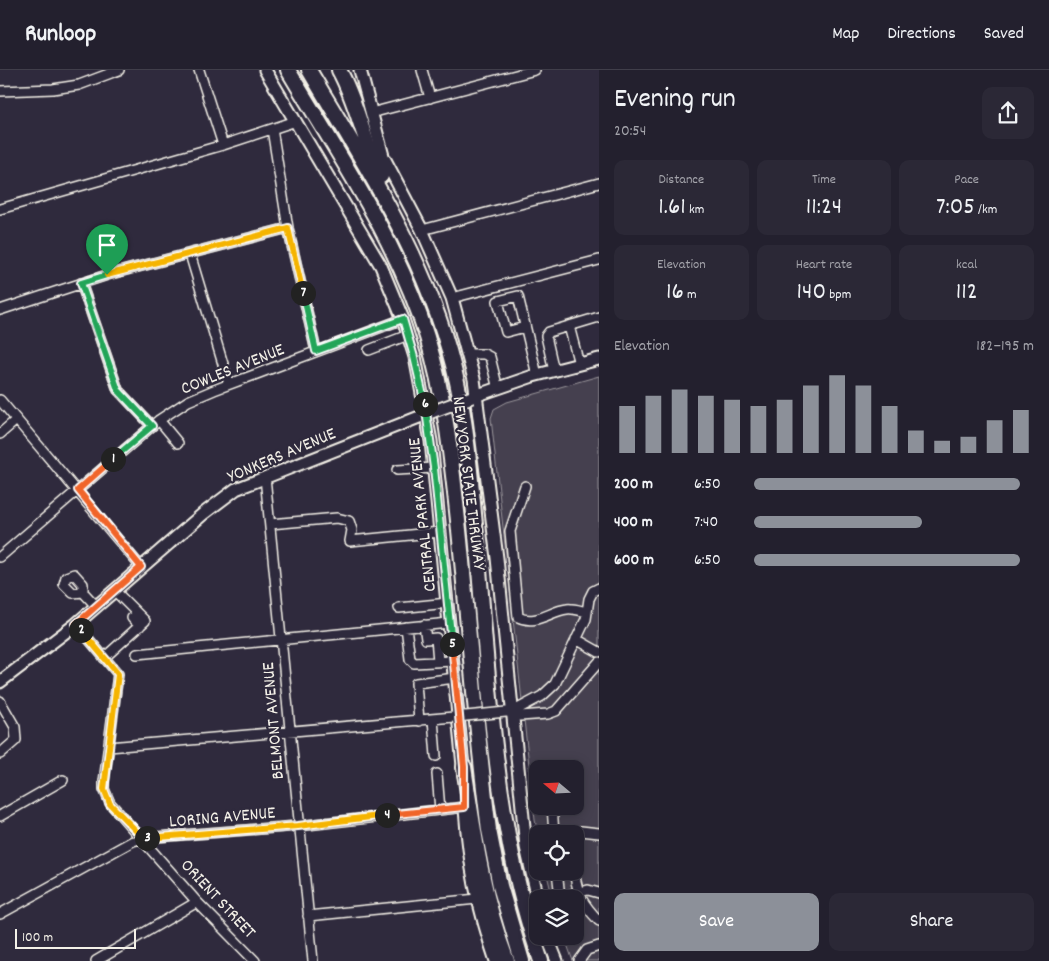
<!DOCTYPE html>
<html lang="en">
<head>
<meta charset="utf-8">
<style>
	:root { --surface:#23202e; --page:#2b2836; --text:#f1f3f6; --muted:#a3a3aa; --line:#403e4a; --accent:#8c9099 }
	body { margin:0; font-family:Dekko,sans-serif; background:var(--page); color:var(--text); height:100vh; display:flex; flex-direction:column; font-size:19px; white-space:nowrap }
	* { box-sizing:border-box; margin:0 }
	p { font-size:16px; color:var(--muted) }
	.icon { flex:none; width:28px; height:28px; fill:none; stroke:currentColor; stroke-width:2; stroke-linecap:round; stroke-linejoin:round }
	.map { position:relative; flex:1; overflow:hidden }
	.side { display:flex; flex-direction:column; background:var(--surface); width:450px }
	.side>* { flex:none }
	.needle { width:32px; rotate:289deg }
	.buttons { position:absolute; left:529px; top:690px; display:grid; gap:10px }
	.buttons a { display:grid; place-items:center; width:55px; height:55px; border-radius:10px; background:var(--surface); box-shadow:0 2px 12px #0003,0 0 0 1px var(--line); font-size:25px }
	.scale { position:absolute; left:15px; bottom:12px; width:121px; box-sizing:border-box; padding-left:5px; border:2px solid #f4f1e8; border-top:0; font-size:14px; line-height:18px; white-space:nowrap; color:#f4f1e8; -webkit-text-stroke:4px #2f2a3d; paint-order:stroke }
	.pin { position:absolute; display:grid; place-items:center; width:42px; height:42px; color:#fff; margin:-51px -21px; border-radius:50% 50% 50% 0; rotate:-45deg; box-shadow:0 0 5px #0007 }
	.pin .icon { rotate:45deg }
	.km { position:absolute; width:25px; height:25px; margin:-12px; border-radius:50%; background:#222; color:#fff; font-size:14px; line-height:25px; text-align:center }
	.round { display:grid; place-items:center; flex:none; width:52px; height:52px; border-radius:10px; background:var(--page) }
	.overview { display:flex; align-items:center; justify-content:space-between; height:85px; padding:0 15px }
	h1 { font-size:28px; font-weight:600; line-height:38px }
	.stats { display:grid; grid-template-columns:repeat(3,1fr); gap:8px; height:85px; padding:5px 15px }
	.stats div { display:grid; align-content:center; border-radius:10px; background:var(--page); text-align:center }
	.stats b { font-size:25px; font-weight:600 }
	.stats small { font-size:14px; font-weight:400 }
	.stats p { font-size:14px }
	.chart { height:140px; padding:10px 15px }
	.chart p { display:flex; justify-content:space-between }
	.chart svg { width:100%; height:90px; margin-top:5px; stroke:var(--accent); stroke-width:6 }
	.primary-button { display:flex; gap:10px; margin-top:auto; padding:10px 15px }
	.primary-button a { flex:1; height:58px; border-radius:10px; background:var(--accent); color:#fff; font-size:20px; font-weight:600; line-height:58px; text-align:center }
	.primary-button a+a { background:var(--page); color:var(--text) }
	ul { padding:0 15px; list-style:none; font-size:16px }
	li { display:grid; grid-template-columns:80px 60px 1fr; align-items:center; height:38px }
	li i { height:12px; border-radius:6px; background:var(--accent) }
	header { display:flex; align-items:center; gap:30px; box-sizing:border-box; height:70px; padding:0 25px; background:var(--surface); border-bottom:1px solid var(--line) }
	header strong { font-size:24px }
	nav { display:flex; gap:28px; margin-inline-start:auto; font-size:18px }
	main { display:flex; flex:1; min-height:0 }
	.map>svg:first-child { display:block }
</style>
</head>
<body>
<header>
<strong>Runloop</strong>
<nav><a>Map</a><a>Directions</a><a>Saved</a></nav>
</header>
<main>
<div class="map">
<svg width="599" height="891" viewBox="0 0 599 891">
	<rect width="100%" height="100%" fill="#2f2a3d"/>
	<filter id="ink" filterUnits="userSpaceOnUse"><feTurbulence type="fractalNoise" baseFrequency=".02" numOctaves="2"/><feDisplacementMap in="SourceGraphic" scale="10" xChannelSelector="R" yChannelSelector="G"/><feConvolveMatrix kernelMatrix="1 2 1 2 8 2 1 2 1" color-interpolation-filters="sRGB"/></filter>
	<g filter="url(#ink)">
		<path fill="#454050" stroke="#9c989c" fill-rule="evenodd" d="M599 306V891H573L564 866H575V829H553L546 801H575V764H538L535 750 491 348 494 339 507 332ZM538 699H575V736H538Z"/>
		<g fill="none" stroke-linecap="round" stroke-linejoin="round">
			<defs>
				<path id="minor" d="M199 0 223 75
					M422 0 430 28
					M0 21 53 19 79 15 119 0
					M371 43 535 0
					M272 59 288 158 316 281
					M0 139 223 75 296 51
					M422 160 599 113
					M190 184 229 314
					M81 213 118 320 152 356
					M452 228 599 190
					M0 240 107 205 288 158
					M569 256 579 294
					M525 257 506 262 498 231 518 226 537 305
					M369 280 408 265
					M467 284H484L490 287 498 319
					M554 301 546 266 549 262 599 247
					M0 330 141 497
					M159 350 178 373
					M0 364 15 351
					M397 400 434 398
					M265 407 313 891
					M525 416 510 461 518 547C536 556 550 541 567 539 573 538 581 541 587 542
					M270 454 337 448 349 451 352 460 350 471 440 462
					M0 487 159 350 188 331 214 320 403 249
					M83 522 73 523 64 514 66 507 74 504 83 514V522L96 536
					M399 538 448 533
					M132 548 140 556
					M76 554 118 604 104 712V719L110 733 197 832 255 891
					M424 555 426 569 436 568 438 591
					M406 557 410 589 414 593 453 591
					M576 569 599 582
					M137 584 449 553
					M104 588 145 551 114 520
					M0 631 15 657 16 670 0 684
					M508 642 520 646 548 644 556 641 599 592
					M512 642 542 626 555 614 586 549 589 529 593 521 599 518
					M433 649 436 686
					M419 651 416 613 455 608
					M109 677 465 646
					M437 704 440 740
					M552 736 554 764
					M0 746 63 710
					M575 764 581 761 599 763
					M557 801 560 827
					M574 801C578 826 582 833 599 851
					M553 829 588 820 599 823
					M0 844 133 771 143 768 298 756 465 737
					M308 846 477 829
					M96 891 197 832
					M579 891 587 880 599 876"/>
				<path id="major" d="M265 0 381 196 403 249 415 287 431 371 464 706
					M360 0 383 86 422 160 452 228 474 309 497 488 526 777 538 829
					M472 327 533 306 599 289
					M0 612 76 554 203 444 236 419 432 342
					M465 739C469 795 478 838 496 891
					M547 866 557 891"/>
				<path id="highway" d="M288 0C339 86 397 170 427 267 446 330 452 395 459 460 469 560 476 661 489 760L500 816 522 891
					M309 0C368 100 432 197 457 312 468 362 471 414 476 465 489 606 493 757 541 891
					M339 0C358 34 363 72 381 106
					M464 697C474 763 483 829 507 891"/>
			</defs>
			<use href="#minor" stroke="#f4f1e8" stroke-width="12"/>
			<use href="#major" stroke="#f4f1e8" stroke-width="15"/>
			<use href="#highway" stroke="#f4f1e8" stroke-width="18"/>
			<use href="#minor" stroke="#2f2a3d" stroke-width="9"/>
			<use href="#major" stroke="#2f2a3d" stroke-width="11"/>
			<use href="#highway" stroke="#2f2a3d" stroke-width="14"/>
			<defs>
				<path id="minor-bridge" d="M466 646 506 642"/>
				<path id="major-bridge" d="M434 341 472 327"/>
			</defs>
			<use href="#minor-bridge" stroke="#f4f1e8" stroke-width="12" stroke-linecap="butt"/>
			<use href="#major-bridge" stroke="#f4f1e8" stroke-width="15" stroke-linecap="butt"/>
			<use href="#minor-bridge" stroke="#2f2a3d" stroke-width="9"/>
			<use href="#major-bridge" stroke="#2f2a3d" stroke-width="11"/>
		</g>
	</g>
	<g fill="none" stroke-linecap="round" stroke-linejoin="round" filter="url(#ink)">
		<defs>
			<path id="split-1" d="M107 205 81 213 118 320 152 356 113 389"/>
			<path id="split-2" d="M81 560 76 554 141 497 78 420 113 389"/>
			<path id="split-3" d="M81 560 118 604 104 719 110 734 143 768H147"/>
			<path id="split-4" d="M147 768 298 756 387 745"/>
			<path id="split-5" d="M387 745 464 737V697L452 574"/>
			<path id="split-6" d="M425 334 434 398 452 574"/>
			<path id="split-7" d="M303 223 316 281 403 249 414 287 425 334"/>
			<path id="split-8" d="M107 205 288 158 303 223"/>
		</defs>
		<use href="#split-1" stroke="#fff" stroke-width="10"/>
		<use href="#split-2" stroke="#fff" stroke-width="10"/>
		<use href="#split-3" stroke="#fff" stroke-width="10"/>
		<use href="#split-4" stroke="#fff" stroke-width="10"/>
		<use href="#split-5" stroke="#fff" stroke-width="10"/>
		<use href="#split-6" stroke="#fff" stroke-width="10"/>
		<use href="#split-7" stroke="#fff" stroke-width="10"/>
		<use href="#split-8" stroke="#fff" stroke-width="10"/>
		<use href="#split-1" stroke="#22a559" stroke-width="6"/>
		<use href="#split-2" stroke="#f0652b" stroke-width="6"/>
		<use href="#split-3" stroke="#f5b400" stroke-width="6"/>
		<use href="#split-4" stroke="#f5b400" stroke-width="6"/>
		<use href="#split-5" stroke="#f0652b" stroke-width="6"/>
		<use href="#split-6" stroke="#22a559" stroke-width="6"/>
		<use href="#split-7" stroke="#22a559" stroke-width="6"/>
		<use href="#split-8" stroke="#f5b400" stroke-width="6"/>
	</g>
	<g text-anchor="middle" stroke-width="4.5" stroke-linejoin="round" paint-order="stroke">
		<g font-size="18" fill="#f4f1e8" stroke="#2f2a3d">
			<text transform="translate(232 298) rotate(-22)" y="6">COWLES AVENUE</text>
			<text transform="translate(281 384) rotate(-23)" y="6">YONKERS AVENUE</text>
			<text transform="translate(470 413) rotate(83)" y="6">NEW YORK STATE THRUWAY</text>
			<text transform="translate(421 445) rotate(-96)" y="6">CENTRAL PARK AVENUE</text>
			<text transform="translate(272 651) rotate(-95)" y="6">BELMONT AVENUE</text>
			<text transform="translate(222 746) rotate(-5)" y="6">LORING AVENUE</text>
			<text transform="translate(219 828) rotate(47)" y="6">ORIENT STREET</text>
		</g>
	</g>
</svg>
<div class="buttons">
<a><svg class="needle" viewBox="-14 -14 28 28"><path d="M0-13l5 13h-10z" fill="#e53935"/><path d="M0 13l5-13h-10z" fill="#a3a3aa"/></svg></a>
<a><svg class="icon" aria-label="locate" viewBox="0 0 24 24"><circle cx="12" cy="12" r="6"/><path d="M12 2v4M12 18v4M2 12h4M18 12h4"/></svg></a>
<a><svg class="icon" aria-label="layers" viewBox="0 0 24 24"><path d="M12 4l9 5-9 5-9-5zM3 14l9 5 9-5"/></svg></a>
</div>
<div class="scale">100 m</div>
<div class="pin" style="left:107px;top:205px;background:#1e9e55"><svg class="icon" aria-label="arrive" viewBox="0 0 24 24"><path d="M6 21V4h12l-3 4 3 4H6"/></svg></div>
<b class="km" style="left:113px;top:389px">1</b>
<b class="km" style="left:81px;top:560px">2</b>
<b class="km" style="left:147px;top:768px">3</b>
<b class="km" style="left:387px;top:745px">4</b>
<b class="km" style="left:452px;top:574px">5</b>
<b class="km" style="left:425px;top:334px">6</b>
<b class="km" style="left:303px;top:223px">7</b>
</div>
<section class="side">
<div class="overview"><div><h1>Evening run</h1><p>20:54</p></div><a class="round"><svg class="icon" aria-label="share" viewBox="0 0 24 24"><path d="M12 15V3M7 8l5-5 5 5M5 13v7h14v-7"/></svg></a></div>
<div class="stats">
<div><p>Distance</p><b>1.61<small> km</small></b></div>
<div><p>Time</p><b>11:24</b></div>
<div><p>Pace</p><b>7:05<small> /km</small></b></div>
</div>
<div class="stats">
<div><p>Elevation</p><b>16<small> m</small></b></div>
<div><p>Heart rate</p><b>140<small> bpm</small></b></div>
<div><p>kcal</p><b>112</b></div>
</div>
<div class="chart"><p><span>Elevation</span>182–195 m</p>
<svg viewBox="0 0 160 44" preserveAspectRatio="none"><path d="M5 44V21M15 44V16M25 44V13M35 44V16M45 44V18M55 44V21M65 44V18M75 44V11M85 44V6M95 44V11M105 44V21M115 44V33M125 44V38M135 44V36M145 44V28M155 44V23"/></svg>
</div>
<ul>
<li><b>200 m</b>6:50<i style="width:95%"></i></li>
<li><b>400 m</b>7:40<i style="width:60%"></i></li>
<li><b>600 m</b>6:50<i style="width:95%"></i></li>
</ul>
<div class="primary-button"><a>Save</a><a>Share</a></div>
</section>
</main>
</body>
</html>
